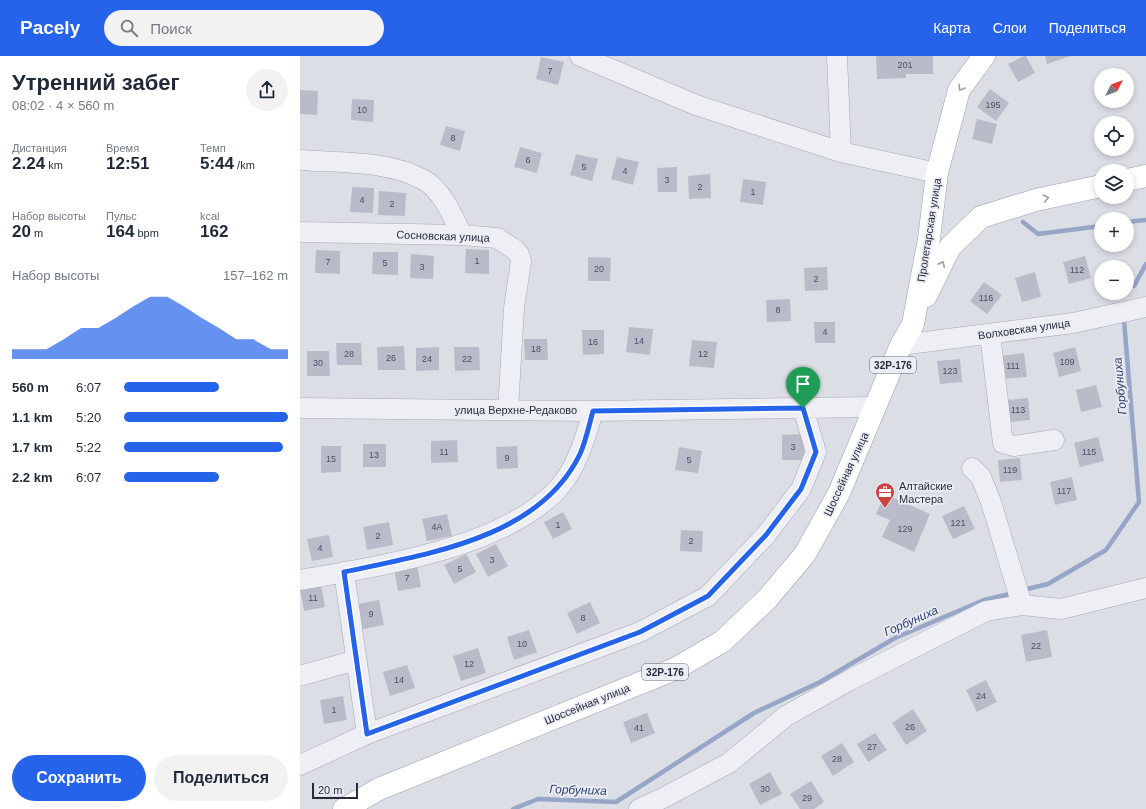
<!DOCTYPE html>
<html lang="ru">
<head>
<meta charset="utf-8">
<style>
	:root { --surface:#fff; --page:#f2f2f3; --text:#1f2937; --muted:#747a83; --accent:#2563eb }
	body { margin:0; font-family:Arial,sans-serif; background:var(--page); color:var(--text); height:100vh; display:flex; flex-direction:column; font-size:15px; white-space:nowrap }
	* { box-sizing:border-box; margin:0 }
	p { font-size:13px; color:var(--muted) }
	.icon { flex:none; width:22px; height:22px; fill:none; stroke:currentColor; stroke-width:2; stroke-linecap:round; stroke-linejoin:round }
	.map { position:relative; flex:1; overflow:hidden }
	.panel { display:flex; flex-direction:column; background:var(--surface); width:300px }
	.panel>* { flex:none }
	.needle { width:26px; rotate:48deg }
	.controls { position:absolute; left:794px; top:12px; display:grid; gap:8px }
	.controls a { display:grid; place-items:center; width:40px; height:40px; border-radius:50%; background:var(--surface); box-shadow:0 2px 6px #0003; font-size:20px }
	.scale { position:absolute; left:12px; bottom:10px; width:46px; box-sizing:border-box; padding-left:4px; border:2px solid #262a3c; border-top:0; font-size:11px; line-height:14px; white-space:nowrap; color:#262a3c; -webkit-text-stroke:3px #ebedf4; paint-order:stroke }
	.pin { position:absolute; display:grid; place-items:center; width:34px; height:34px; color:#fff; margin:-41px -17px; border-radius:50% 50% 50% 0; rotate:-45deg; box-shadow:0 0 4px #0007 }
	.pin .icon { rotate:45deg }
	.round { display:grid; place-items:center; flex:none; width:42px; height:42px; border-radius:21px; background:var(--page) }
	.overview { display:flex; align-items:center; justify-content:space-between; height:68px; padding:0 12px }
	h1 { font-size:22px; font-weight:700; line-height:30px }
	.stats { display:grid; grid-template-columns:repeat(3,1fr); gap:6px; height:68px; padding:4px 12px }
	.stats div { display:grid; align-content:center }
	.stats b { font-size:17px; font-weight:700 }
	.stats small { font-size:11px; font-weight:400 }
	.stats p { font-size:11px }
	.chart { height:112px; padding:8px 12px }
	.chart p { display:flex; justify-content:space-between }
	.chart svg { width:100%; height:72px; margin-top:4px; fill:var(--accent); opacity:.7 }
	.button { display:flex; gap:8px; margin-top:auto; padding:8px 12px }
	.button a { flex:1; height:46px; border-radius:24px; background:var(--accent); color:#fff; font-size:16px; font-weight:700; line-height:46px; text-align:center }
	.button a+a { background:var(--page); color:var(--text) }
	ul { padding:0 12px; list-style:none; font-size:13px }
	li { display:grid; grid-template-columns:64px 48px 1fr; align-items:center; height:30px }
	li i { height:10px; border-radius:5px; background:var(--accent) }
	header { display:flex; align-items:center; gap:24px; box-sizing:border-box; height:56px; padding:0 20px; background:var(--accent); color:#fff }
	header strong { font-size:19px }
	nav { display:flex; gap:22px; margin-inline-start:auto; font-size:14px }
	.search { width:280px; height:36px; background:var(--page); display:flex; align-items:center; gap:10px; box-sizing:border-box; padding:0 14px; border-radius:22px; color:var(--muted); font-size:15px }
	main { display:flex; flex:1; min-height:0 }
	.map>svg:first-child { display:block }
</style>
</head>
<body>
<header>
<strong>Pacely</strong>
<div class="search"><svg class="icon" aria-label="search" viewBox="0 0 24 24"><circle cx="10" cy="10" r="6"/><path d="M15 15l6 6"/></svg>Поиск</div>
<nav><a>Карта</a><a>Слои</a><a>Поделиться</a></nav>
</header>
<main>
<section class="panel">
<div class="overview"><div><h1>Утренний забег</h1><p>08:02 · 4 × 560 m</p></div><a class="round"><svg class="icon" aria-label="share" viewBox="0 0 24 24"><path d="M12 15V3M7 8l5-5 5 5M5 13v7h14v-7"/></svg></a></div>
<div class="stats">
<div><p>Дистанция</p><b>2.24<small> km</small></b></div>
<div><p>Время</p><b>12:51</b></div>
<div><p>Темп</p><b>5:44<small> /km</small></b></div>
</div>
<div class="stats">
<div><p>Набор высоты</p><b>20<small> m</small></b></div>
<div><p>Пульс</p><b>164<small> bpm</small></b></div>
<div><p>kcal</p><b>162</b></div>
</div>
<div class="chart"><p><span>Набор высоты</span>157–162 m</p>
<svg viewBox="0 0 160 44" preserveAspectRatio="none"><path d="M0 44V38L10 38L20 38L30 32L40 25L50 25L60 19L70 12L80 6L90 6L100 12L110 19L120 25L130 32L140 32L150 38L160 38V44z"/></svg>
</div>
<ul>
<li><b>560 m</b>6:07<i style="width:58%"></i></li>
<li><b>1.1 km</b>5:20<i style="width:100%"></i></li>
<li><b>1.7 km</b>5:22<i style="width:97%"></i></li>
<li><b>2.2 km</b>6:07<i style="width:58%"></i></li>
</ul>
<div class="button"><a>Сохранить</a><a>Поделиться</a></div>
</section>
<div class="map">
<svg width="846" height="753" viewBox="0 0 846 753">
	<rect width="100%" height="100%" fill="#dcdee6"/>
	<g fill="none" stroke-linecap="round" stroke-linejoin="round">
		<path stroke="#97a5c6" stroke-width="4.5" d="M723 166 738 178 801 170
			M827 166 846 164
			M834 230 846 208
			M723 534 748 528 806 494 839 446 824 264
			M213 753 238 743 316 746 454 657 520 626 595 582 684 544 714 537"/>
	</g>
	<path fill="#b9bcc8" d="M576 0H633V18H606V22L577 23Z
		M724 0H726L735 17 718 26 708 8Z
		M745 0H771L747 8Z
		M241 1 264 6 258 29 236 23Z
		M690 33 709 47 696 65 677 51Z
		M0 34 18 35 17 59 0 58Z
		M52 43 74 44 73 66 51 64Z
		M677 63 697 68 692 88 672 83Z
		M146 70 165 75 160 95 140 89Z
		M220 91 242 97 237 117 214 111Z
		M276 98 298 103 292 125 270 119Z
		M317 101 339 106 333 129 311 123Z
		M377 111V136H358L357 112Z
		M410 118 411 142 389 143 388 120Z
		M443 123 466 126 463 149 440 146Z
		M52 131 74 132 73 157 50 156Z
		M79 135 106 137 105 160 78 159Z
		M166 193 189 194V218L165 217Z
		M16 194 40 195V218L15 217Z
		M73 196H98V219L72 218Z
		M111 198 134 200 133 223 110 222Z
		M785 200 791 222 769 228 763 206Z
		M288 201 311 202 310 225H288Z
		M527 211 528 234 505 235 504 212Z
		M735 216 741 241 722 246 715 222Z
		M684 226 702 239 687 258 670 245Z
		M490 243 491 265 467 266 466 244Z
		M514 266H535V287H515Z
		M329 271 353 273 350 299 326 296Z
		M282 274H304V298L283 299Z
		M224 283H247L248 304H225Z
		M392 284 417 286 414 312 389 310Z
		M36 287H61L62 309H37Z
		M104 290 105 314H78L77 291Z
		M139 291V314L116 315V292Z
		M154 291H179L180 314 155 315Z
		M775 291 781 315 759 321 753 297Z
		M7 295H29L30 320H7Z
		M724 297 727 321 702 323 700 300Z
		M660 303 662 326 640 328 637 305Z
		M796 329 802 351 781 356 776 334Z
		M728 342 730 364 709 366 707 344Z
		M504 378V404H482V379Z
		M798 381 804 405 780 411 774 387Z
		M157 384 158 406 131 407V385Z
		M63 388H86V411H63Z
		M21 390H41V416L21 417Z
		M217 390 218 412 197 413 196 391Z
		M379 391 402 395 398 417 375 414Z
		M720 402 722 424 700 426 698 404Z
		M772 421 777 444 755 449 750 426Z
		M585 438 630 458 614 496 582 481 590 464 576 458Z
		M664 450 675 473 653 483 642 460Z
		M263 456 272 473 253 483 244 466Z
		M147 458 152 480 127 485 122 463Z
		M89 466 93 489 67 494 63 471Z
		M381 474 403 475 402 496 380 495Z
		M29 479 33 501 12 505 7 483Z
		M196 488 208 510 188 521 176 498Z
		M166 498 176 516 154 528 144 509Z
		M117 508 121 531 98 535 94 513Z
		M21 529 25 551 4 555 0 533Z
		M79 544 84 569 63 573 58 548Z
		M290 546 300 567 277 578 267 557Z
		M229 574 237 596 214 604 207 581Z
		M747 574 752 601 726 606 721 579Z
		M178 592 186 617 161 625 153 600Z
		M107 609 115 632 90 640 83 616Z
		M686 624 697 646 677 656 666 634Z
		M43 640 47 664 24 668 20 644Z
		M613 653 627 675 606 689 592 667Z
		M347 657 355 677 331 687 323 666Z
		M575 677 587 694 568 706 557 688Z
		M542 687 554 706 533 720 521 700Z
		M470 716 482 738 460 749 449 728Z
		M511 725 524 746 514 753H500L490 738Z"/>
	<g fill="none" stroke-linecap="round" stroke-linejoin="round">
		<defs>
			<path id="minor" d="M280 0 396 49 541 96 637 117
				M537 0 541 96
				M0 104C40 107 88 104 124 124 143 135 153 161 162 179
				M0 176 162 179 197 182 214 193 219 198 221 205 214 252 208 354
				M690 278 703 387 714 390 754 384
				M601 289 773 267 846 251
				M0 352 293 355 576 351
				M672 412 681 421 691 446 722 549
				M44 516 67 678
				M0 524C78 510 200 493 257 434 277 412 285 383 293 355
				M0 620 56 604
				M0 709 67 678 340 576 408 540 466 479 501 433 516 396 503 352
				M339 753 365 741 429 707 486 660 548 625 686 555 722 549 761 553 846 532"/>
			<path id="major" d="M827 124 846 120
				M626 240 650 191 681 161 736 144 801 130
				M44 753 79 733 375 613 423 585 468 542 505 498 539 437 601 289 613 268 629 183 637 117 659 34 684 0"/>
		</defs>
		<use href="#minor" stroke="#a5a8b3" stroke-width="21"/>
		<use href="#major" stroke="#9ba0b1" stroke-width="23"/>
		<use href="#minor" stroke="#eeeff4" stroke-width="20"/>
		<use href="#major" stroke="#fff" stroke-width="22"/>
	</g>
	<defs><path id="oneway-chevron" d="M-2-3.5L2.5 0L-2 3.5" fill="none" stroke-width="1.6" stroke-linecap="round" stroke-linejoin="round"/></defs>
	<g stroke="#9d9fa7">
		<use href="#oneway-chevron" transform="translate(661 32) rotate(121)"/>
		<use href="#oneway-chevron" transform="translate(746 142) rotate(-13)"/>
		<use href="#oneway-chevron" transform="translate(642 208) rotate(-64)"/>
	</g>
	<g fill="none" stroke-linecap="round" stroke-linejoin="round">
		<defs>
			<path id="route" d="M503 352 516 396 501 433 466 479 408 540 340 576 67 678 44 516C126 498 239 483 280 398 286 385 289 369 293 355Z"/>
		</defs>
		<use href="#route" stroke="#fff" stroke-width="8"/>
		<use href="#route" stroke="#2563eb" stroke-width="5"/>
	</g>
	<defs>
		<symbol id="office-pin" viewBox="-11 -11 22 30"><path d="M0 17L-7.5 6A9.5 9.5 0 1 1 7.5 6Z" fill="#cb4540" stroke="#ebedf4"/><path d="M-6-3h4V-5.5h4V-3h4V5H-6ZM-1-4.5V-3h2v-1.5ZM-6 0V1H6V0Z" fill="#fff"/></symbol>
	</defs>
	<g fill-rule="evenodd">
		<use href="#office-pin" x="574" y="425" width="22" height="30"/>
	</g>
	<g text-anchor="middle" stroke-width="3.5" stroke-linejoin="round" paint-order="stroke">
		<g font-size="9" fill="#4b4e5f">
			<text x="605" y="12">201</text>
			<text x="250" y="18">7</text>
			<text x="693" y="52">195</text>
			<text x="62" y="57">10</text>
			<text x="153" y="85">8</text>
			<text x="228" y="107">6</text>
			<text x="284" y="114">5</text>
			<text x="325" y="118">4</text>
			<text x="367" y="127">3</text>
			<text x="400" y="134">2</text>
			<text x="453" y="139">1</text>
			<text x="62" y="147">4</text>
			<text x="92" y="151">2</text>
			<text x="177" y="208">1</text>
			<text x="28" y="209">7</text>
			<text x="85" y="210">5</text>
			<text x="122" y="214">3</text>
			<text x="299" y="216">20</text>
			<text x="777" y="217">112</text>
			<text x="516" y="226">2</text>
			<text x="686" y="245">116</text>
			<text x="478" y="257">8</text>
			<text x="525" y="279">4</text>
			<text x="339" y="288">14</text>
			<text x="293" y="289">16</text>
			<text x="236" y="296">18</text>
			<text x="49" y="301">28</text>
			<text x="403" y="301">12</text>
			<text x="91" y="305">26</text>
			<text x="127" y="306">24</text>
			<text x="167" y="306">22</text>
			<text x="767" y="309">109</text>
			<text x="18" y="310">30</text>
			<text x="713" y="313">111</text>
			<text x="650" y="318">123</text>
			<text x="718" y="357">113</text>
			<text x="493" y="394">3</text>
			<text x="144" y="399">11</text>
			<text x="789" y="399">115</text>
			<text x="74" y="402">13</text>
			<text x="207" y="405">9</text>
			<text x="31" y="406">15</text>
			<text x="389" y="407">5</text>
			<text x="710" y="417">119</text>
			<text x="764" y="438">117</text>
			<text x="658" y="470">121</text>
			<text x="258" y="472">1</text>
			<text x="137" y="474">4А</text>
			<text x="605" y="476">129</text>
			<text x="78" y="483">2</text>
			<text x="391" y="488">2</text>
			<text x="20" y="495">4</text>
			<text x="192" y="507">3</text>
			<text x="160" y="516">5</text>
			<text x="107" y="525">7</text>
			<text x="13" y="545">11</text>
			<text x="71" y="561">9</text>
			<text x="283" y="565">8</text>
			<text x="222" y="591">10</text>
			<text x="736" y="593">22</text>
			<text x="169" y="611">12</text>
			<text x="99" y="627">14</text>
			<text x="681" y="643">24</text>
			<text x="34" y="657">1</text>
			<text x="610" y="674">26</text>
			<text x="339" y="675">41</text>
			<text x="572" y="694">27</text>
			<text x="537" y="706">28</text>
			<text x="465" y="736">30</text>
			<text x="507" y="745">29</text>
		</g>
		<g fill="#ebedf4" stroke="#616473" stroke-width="1">
			<rect x="570" y="301" width="46" height="16" rx="3"/>
			<rect x="342" y="608" width="46" height="16" rx="3"/>
		</g>
		<g font-size="10" font-weight="bold" fill="#262a3c">
			<text x="593" y="313">32Р-176</text>
			<text x="365" y="620">32Р-176</text>
		</g>
		<g font-size="11" fill="#262a3c" stroke="#ebedf4">
			<text transform="translate(629 174) rotate(-81)" y="4">Пролетарская улица</text>
			<text transform="translate(143 180) rotate(2)" y="4">Сосновская улица</text>
			<text transform="translate(724 273) rotate(-8)" y="4">Волховская улица</text>
			<text x="216" y="358">улица Верхне-Редаково</text>
			<text transform="translate(546 418) rotate(-65)" y="4">Шоссейная улица</text>
			<text transform="translate(287 648) rotate(-22)" y="4">Шоссейная улица</text>
		</g>
		<g font-size="11" fill="#262a3c" stroke="#ebedf4" text-anchor="start">
			<text x="599" y="434">Алтайские<tspan x="599" dy="13">Мастера</tspan></text>
		</g>
		<g font-size="12" font-style="italic" fill="#31416f" stroke="#ebedf4">
			<text transform="translate(820 330) rotate(-95)" y="4">Горбуниха</text>
			<text transform="translate(611 565) rotate(-24)" y="4">Горбуниха</text>
			<text transform="translate(278 734) rotate(2)" y="4">Горбуниха</text>
		</g>
	</g>
</svg>
<div class="controls">
<a><svg class="needle" viewBox="-14 -14 28 28"><path d="M0-13l5 13h-10z" fill="#e53935"/><path d="M0 13l5-13h-10z" fill="#747a83"/></svg></a>
<a><svg class="icon" aria-label="locate" viewBox="0 0 24 24"><circle cx="12" cy="12" r="6"/><path d="M12 2v4M12 18v4M2 12h4M18 12h4"/></svg></a>
<a><svg class="icon" aria-label="layers" viewBox="0 0 24 24"><path d="M12 4l9 5-9 5-9-5zM3 14l9 5 9-5"/></svg></a>
<a>+</a>
<a>−</a>
</div>
<div class="scale">20 m</div>
<div class="pin" style="left:503px;top:352px;background:#1e9e55"><svg class="icon" aria-label="arrive" viewBox="0 0 24 24"><path d="M6 21V4h12l-3 4 3 4H6"/></svg></div>
</div>
</main>
</body>
</html>
